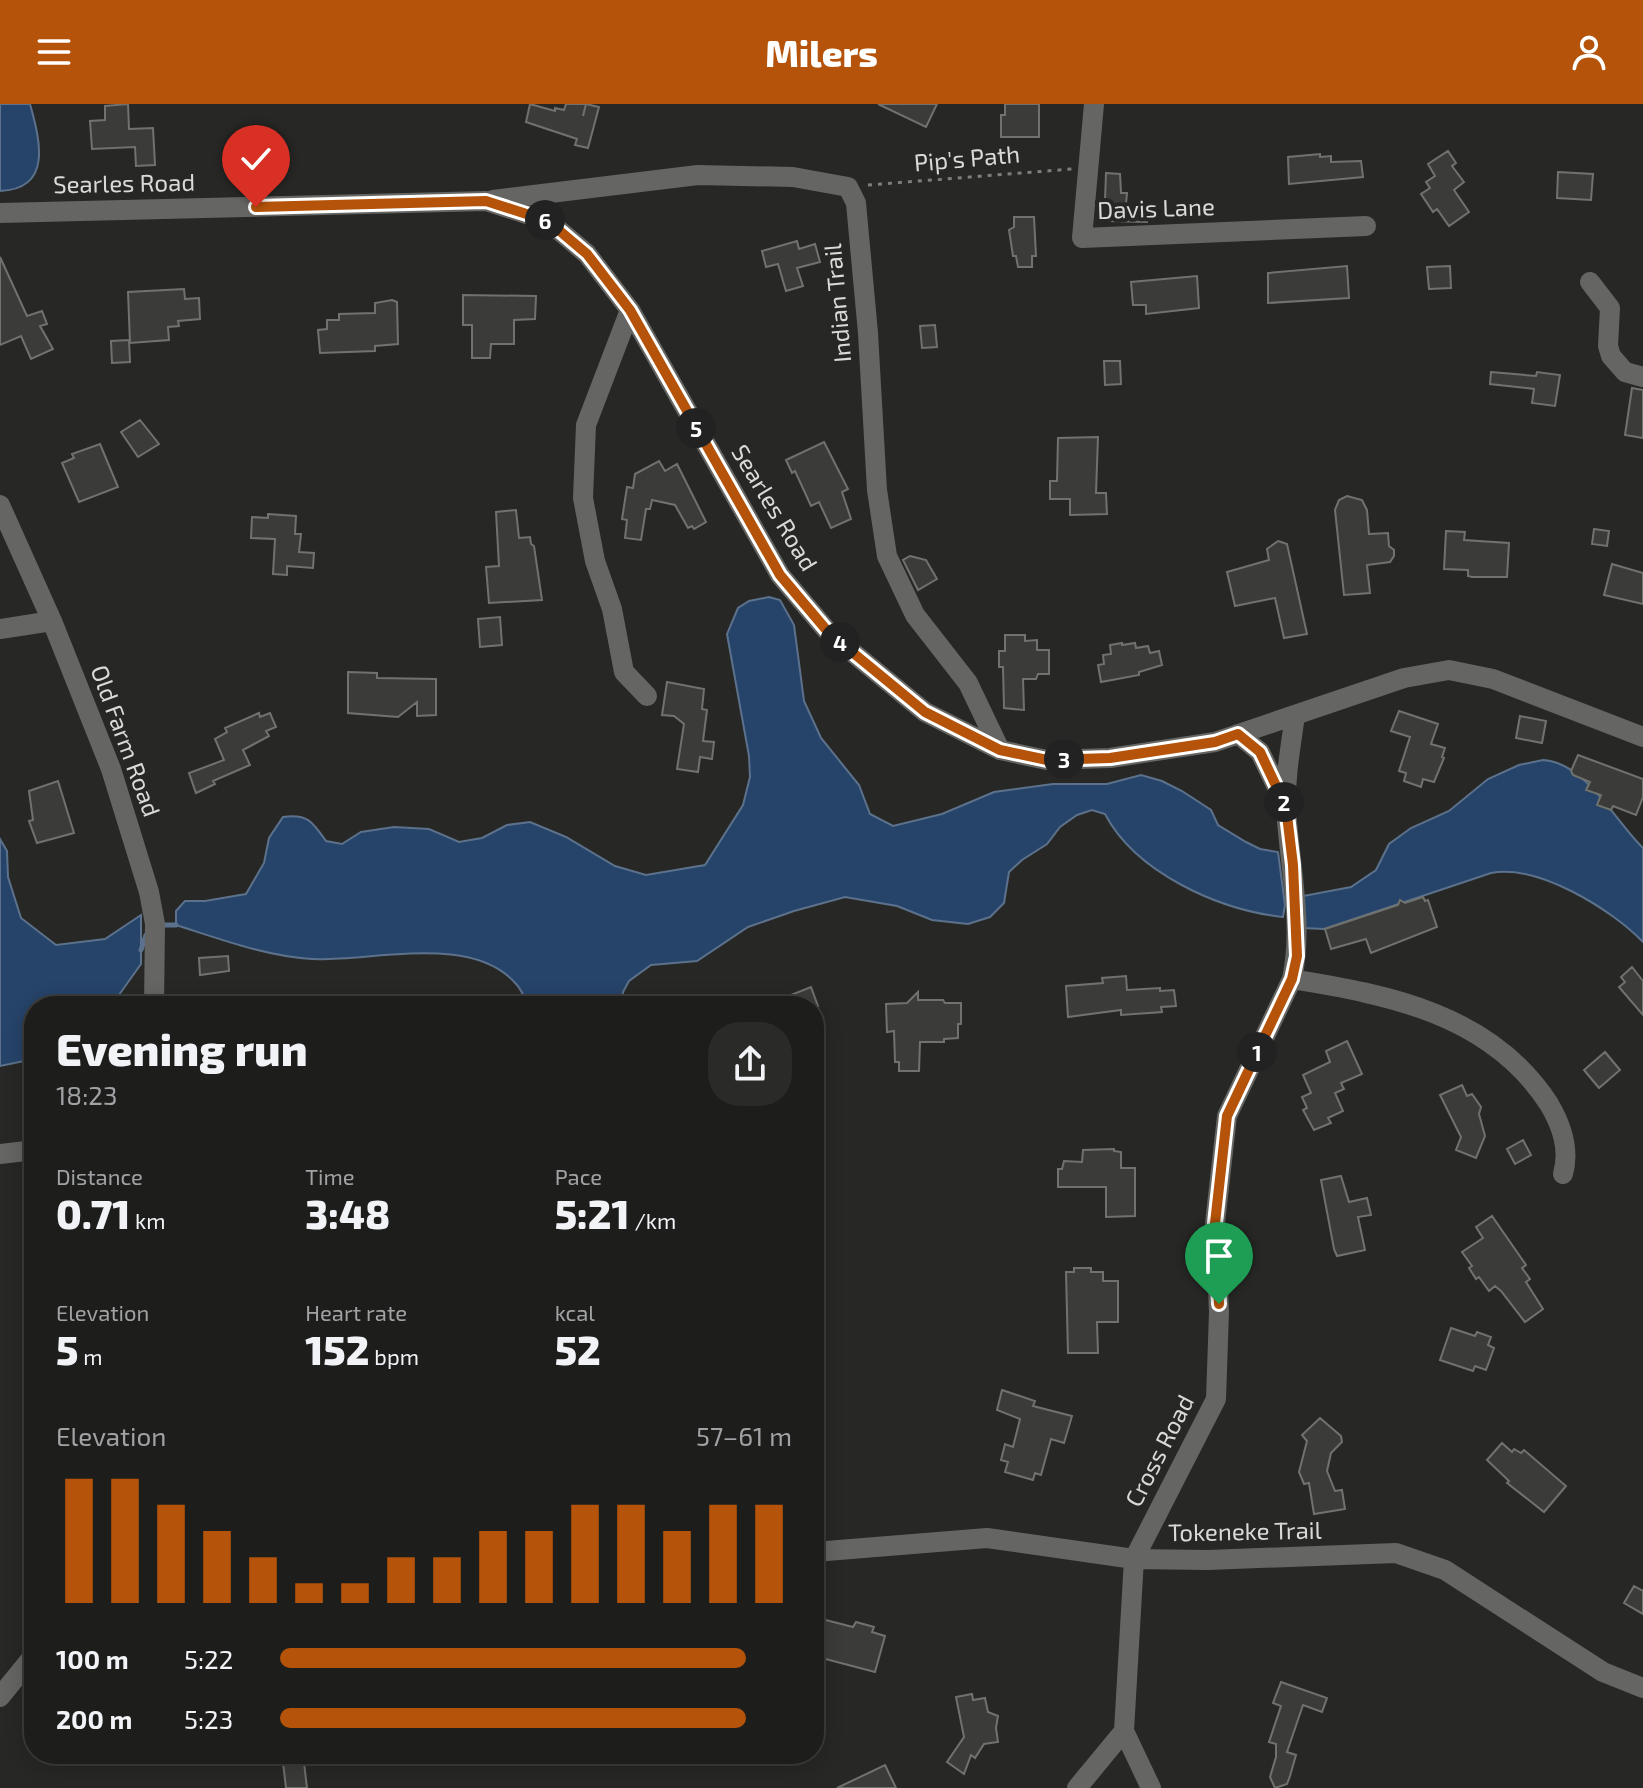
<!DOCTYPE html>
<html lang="en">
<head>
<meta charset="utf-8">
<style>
	:root { --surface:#1d1e1c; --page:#2a2b29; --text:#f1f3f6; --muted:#a0a2a3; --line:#3b3c3b; --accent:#b45309 }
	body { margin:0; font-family:"Exo 2",sans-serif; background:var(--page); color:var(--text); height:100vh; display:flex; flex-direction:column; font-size:30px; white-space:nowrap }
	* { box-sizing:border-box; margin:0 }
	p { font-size:26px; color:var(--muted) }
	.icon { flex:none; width:44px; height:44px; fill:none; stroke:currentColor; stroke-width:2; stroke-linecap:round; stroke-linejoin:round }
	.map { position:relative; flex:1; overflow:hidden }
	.details { position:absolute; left:24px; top:892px; width:800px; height:768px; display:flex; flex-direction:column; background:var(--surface); border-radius:32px; box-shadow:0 4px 20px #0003,0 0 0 2px var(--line) }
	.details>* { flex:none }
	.pin { position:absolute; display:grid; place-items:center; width:68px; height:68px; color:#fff; margin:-82px -34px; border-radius:50% 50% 50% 0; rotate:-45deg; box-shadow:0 0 8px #0007 }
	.pin .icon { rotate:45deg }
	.km { position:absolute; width:40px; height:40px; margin:-20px; border-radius:50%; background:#222; color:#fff; font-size:22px; line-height:40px; text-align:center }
	.round { display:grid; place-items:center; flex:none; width:84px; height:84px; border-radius:32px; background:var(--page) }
	.summary { display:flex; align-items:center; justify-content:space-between; height:136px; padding:0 32px }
	h1 { font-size:44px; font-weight:800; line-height:60px }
	.figures { display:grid; grid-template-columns:repeat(3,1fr); gap:12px; height:136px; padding:8px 32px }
	.figures div { display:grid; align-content:center }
	.figures b { font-size:40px; font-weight:800 }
	.figures small { font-size:22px; font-weight:400 }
	.figures p { font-size:22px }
	.chart { height:224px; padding:16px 32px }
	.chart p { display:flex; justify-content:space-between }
	.chart svg { width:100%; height:144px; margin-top:8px; stroke:var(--accent); stroke-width:6 }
	ul { padding:0 32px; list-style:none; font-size:26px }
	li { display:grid; grid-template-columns:128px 96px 1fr; align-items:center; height:60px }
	li i { height:20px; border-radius:10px; background:var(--accent) }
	header { display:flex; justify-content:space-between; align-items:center; height:104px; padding:0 32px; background:var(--accent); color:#fff; font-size:36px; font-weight:800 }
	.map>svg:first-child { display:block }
</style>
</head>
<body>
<header><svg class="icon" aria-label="menu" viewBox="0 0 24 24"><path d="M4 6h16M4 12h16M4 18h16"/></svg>Milers<svg class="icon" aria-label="person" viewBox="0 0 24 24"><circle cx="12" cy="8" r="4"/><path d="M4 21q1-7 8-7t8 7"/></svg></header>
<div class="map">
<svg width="1643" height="1684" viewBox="0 0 1643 1684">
	<rect width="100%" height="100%" fill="#272825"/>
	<path fill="#264369" stroke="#5c718b" stroke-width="2" d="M0 0H30C40 36 53 85 0 87Z
		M769 493 780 496 794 521 804 597 821 634 859 681 870 710 893 722 942 710 994 688 1053 680H1107L1141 671 1162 677 1182 687 1211 706 1218 721 1246 738 1260 745 1278 748 1285 801 1283 813C1219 806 1136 769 1105 710L1092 706 1077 711 1060 723 1047 740 1022 756 1009 768 1004 799 990 813 968 820 932 816 897 802 845 793 794 807 748 823 697 857 651 861 629 877 623 888 622 902H529C525 895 522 887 517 881 473 828 371 858 312 855 265 852 220 835 176 821V807L185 797H205L246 790 264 759 269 734 283 713C307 709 313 718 326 737L342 740 361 728 394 723 429 725 459 738 482 734 507 721 530 718 566 733 615 762 646 771 705 761 743 701 750 673 749 652 727 530 738 504 749 497Z
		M1543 656C1585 658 1615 717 1643 744V838C1611 805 1538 760 1491 769L1324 825 1304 824 1303 792 1351 783 1376 766 1389 740 1411 724 1449 707 1488 675 1519 661Z
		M0 735 7 747 8 773 21 814 56 841 105 835 141 811V860L111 902H34V955L0 962Z"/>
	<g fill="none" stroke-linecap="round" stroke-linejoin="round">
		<path stroke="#5c718b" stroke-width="5" d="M161 821H176
			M141 846 146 831"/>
	</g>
	<path fill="#3b3c39" stroke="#70726e" stroke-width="2" d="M128 0 129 25 153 24 155 61 136 62 135 43 92 45 90 17 105 16V2Z
		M530 0 555 7V4L564 6 566 0H586L583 12 586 0 599 3 588 44 575 41 577 35 526 18Z
		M878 0H937L926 23Z
		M1005 0H1039V33H1001V11H1005Z
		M1448 47 1456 59 1452 62 1464 78 1454 86 1469 108 1449 122 1437 105 1433 108 1421 90 1430 84 1426 78 1435 72 1428 60Z
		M1320 50V53L1331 52V58L1361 57 1363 73 1289 80 1288 53Z
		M1558 68 1593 70 1591 96 1557 94Z
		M1106 69 1120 70 1121 89H1127L1126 100 1131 101V104L1148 106 1147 118 1108 117 1109 96H1105Z
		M1014 113H1034L1036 152H1032V163H1018L1016 152H1013L1009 126 1014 123Z
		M797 137 799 145 815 140 820 158 797 164 803 182 786 187 778 160 766 163 762 147Z
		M0 153 27 212 42 207 47 220 40 222 53 245 31 255 21 232 0 241Z
		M1347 162 1349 194 1268 199V169Z
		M1450 162 1451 184 1429 185 1427 163Z
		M1197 172 1199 204 1146 210V201H1133L1131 178Z
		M184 185 185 195 199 194 200 215 178 217 179 222 168 223 169 236 130 239 128 188Z
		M463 191 536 192 535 215 514 216V240H491L490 254H472V221H463Z
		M392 196 397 198 398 240 375 242V247L320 249 318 226 327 225V216H339V210L375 209V199Z
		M935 221 937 243 922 244 920 222Z
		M129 236 130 258 112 259 111 237Z
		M1104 257H1120L1121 280 1105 281Z
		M1491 268 1536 272 1537 268 1560 271 1555 302 1532 299 1534 285 1490 280Z
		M1632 284 1643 286V334L1625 331Z
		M140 316 159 340 138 353 121 328Z
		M1098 333 1096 389H1106L1107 410 1070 411V395H1050V377H1057L1058 334Z
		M824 338 848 385 842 388 851 415 831 424 819 398 811 402 795 367 792 369 786 356Z
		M100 340 118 383 79 398 62 359 74 354 72 350Z
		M659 357 665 367 677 360 706 418 694 425 692 422 688 424 675 401 652 396 650 405H646L641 436 625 434 627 416 622 415 627 383 633 384 635 370Z
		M1347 392 1362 396 1367 406 1369 430 1388 429 1389 442 1394 446V452L1390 458 1367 461 1370 489 1344 491 1335 406 1339 396Z
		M516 406 519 434 530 433 531 440 534 442 542 496 489 499 486 463 499 462 496 408Z
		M268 410 296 412 295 430H301L299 448 314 449 313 464 287 462V471L273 470 275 435 251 434 252 413 268 414Z
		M1594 425 1609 427 1607 442 1592 440Z
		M1446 427 1465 428 1464 436 1509 439 1507 473H1472L1468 472V466L1444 465Z
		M1278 437 1287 440 1307 530 1284 534 1275 494 1235 502 1227 468 1269 456 1267 445Z
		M910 452 926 456 937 475 918 486 903 456Z
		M1612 460 1643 469V500L1604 491Z
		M500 513 502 541 480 543 478 515Z
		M1005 531H1025V537L1037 536V546H1049V570H1038L1036 575H1023L1024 606 1004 604 1003 563H999V547H1005Z
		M1122 539V541L1135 539 1136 544 1148 542 1150 549 1159 547 1162 561 1139 568V571L1101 578 1098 561 1104 560 1103 551 1111 550 1110 541Z
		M348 568 377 569V574L436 575V611L417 612V598L398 613 348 609Z
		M667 578 704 585 702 605 707 606 703 637 714 638 712 655 700 653 698 668 677 665 684 620 674 612 662 611Z
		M1399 607 1438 620 1431 640 1445 644 1442 653 1444 654 1434 678 1423 675 1421 683 1404 677 1406 669 1399 667 1410 633 1391 627Z
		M259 609 260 613 270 609 276 623 266 627 269 632 243 646 250 661 213 677 215 680 196 689 189 669 224 656 215 635 227 628 225 624Z
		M1520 612 1546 617 1542 639 1516 634Z
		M1578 651 1643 675V693L1636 711 1613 702 1611 706 1597 701 1601 691 1586 686 1590 678 1573 671 1571 667Z
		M58 677 74 729 37 739 29 717 33 716 29 687Z
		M1423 793 1425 797 1428 796 1437 823 1371 849 1366 835 1331 845 1325 825 1398 801 1400 796 1405 799Z
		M228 852 229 867 200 871 199 854Z
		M1632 863 1643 877V911L1619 883 1625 878 1621 873Z
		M1126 872 1127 886 1160 884V887L1174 886 1176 902 1161 903 1162 908 1121 911V906L1068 913 1066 882 1103 879 1102 874Z
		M811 883 818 902H766V901Z
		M918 888V896H943L945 899H961V920H958V934L944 935V938H920L919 967H899V958H895L894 927 887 928 886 900 907 899Z
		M1347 937 1362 970 1341 979 1344 985 1335 989 1343 1007 1328 1014 1331 1019 1314 1026 1303 1006 1307 1004 1302 993 1311 989 1303 971 1330 958 1326 947Z
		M1605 948 1620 966 1599 984 1584 966Z
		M1462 981 1467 992 1472 990 1481 1003 1479 1010 1485 1032 1476 1054 1456 1046 1461 1033 1440 991Z
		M1523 1036 1531 1051 1515 1060 1507 1045Z
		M1114 1045V1047L1121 1048V1064H1135V1112L1106 1113V1083H1058V1065H1062L1064 1057 1082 1058 1083 1046Z
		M1341 1072 1349 1098 1367 1094 1371 1111 1358 1113 1365 1146 1337 1152 1334 1145 1321 1076Z
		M1492 1112 1526 1161 1522 1164 1530 1175 1526 1178 1543 1205 1525 1218 1501 1187 1495 1182 1489 1187 1479 1173 1476 1175 1469 1164 1472 1162 1462 1148 1483 1134 1476 1123Z
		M1074 1164H1091V1168H1103V1177H1118V1218H1097L1098 1249H1068L1066 1168H1074Z
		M1451 1224 1475 1232 1477 1228 1491 1233 1488 1241 1494 1244 1486 1266 1475 1262 1473 1267 1440 1256Z
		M1002 1286 1035 1297 1033 1302 1072 1312 1064 1339 1051 1335 1041 1371 1035 1369 1033 1376 1005 1368 1008 1358 1001 1356 1005 1340 1013 1343 1020 1315 997 1306Z
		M1320 1314 1341 1332 1342 1338 1331 1349 1327 1367 1335 1387 1342 1386 1345 1405 1314 1410 1309 1379 1304 1380 1299 1368 1307 1337 1302 1331Z
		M1502 1339 1512 1348 1514 1345 1521 1349 1524 1346 1566 1382 1544 1408 1507 1379 1509 1377 1487 1356Z
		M1634 1482 1643 1487V1510L1624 1499Z
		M814 1513 853 1523 856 1518 874 1523 872 1528 885 1532 875 1568 818 1553 820 1547 814 1545Z
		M1281 1578 1327 1594 1322 1608 1303 1601 1287 1648 1296 1651 1290 1672 1287 1680 1275 1684 1270 1673 1276 1653V1640L1269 1638 1281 1602 1273 1599Z
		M972 1590 973 1596 985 1594 988 1608 998 1612 996 1624 998 1638 984 1640 975 1654 971 1651 964 1670 947 1658 964 1633 956 1593Z
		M282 1650H303L307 1684H286Z
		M885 1661 896 1684H837Z"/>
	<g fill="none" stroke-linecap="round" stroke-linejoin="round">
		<path stroke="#7e7f7c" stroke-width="3" stroke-dasharray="4 6" stroke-linecap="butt" d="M868 81 1072 65"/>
		<path stroke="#656663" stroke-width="20" d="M1094 0 1082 134 1366 122
			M493 96 698 71 793 73 848 83 856 99 868 229 877 386 887 452 915 511 968 579 1000 646
			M0 109 486 97 548 117 587 150 630 206 780 471 829 529 925 608 1000 646 1047 656 1110 654 1215 638 1404 574 1449 566 1493 575 1643 633
			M1590 178 1610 204 1608 242 1611 252 1625 268 1643 273
			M630 206 586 321 583 394 595 457 612 505 624 568 647 592
			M0 401 52 517 111 665 149 788 155 820 154 902
			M0 525 52 517
			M1238 630 1260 648 1284 698
			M1292 875C1389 891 1491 910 1549 1000 1562 1022 1570 1045 1563 1070
			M0 1050 34 1046
			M814 1448 987 1434 1134 1455 1208 1456 1396 1449 1445 1466 1603 1568 1643 1584
			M0 1593 34 1551
			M1077 1684 1124 1627
			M1151 1684 1124 1627 1134 1455 1216 1295 1219 1208 1215 1119 1227 1012 1292 875C1304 819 1289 760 1286 703 1285 672 1291 641 1295 611"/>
	</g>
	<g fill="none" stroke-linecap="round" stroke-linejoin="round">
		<defs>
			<path id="route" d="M256 103 486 97 548 117 587 150 630 206 780 471 829 529 925 608 1000 646 1047 656 1110 654 1215 638 1238 630 1260 648 1286 703 1293 761 1297 852 1292 875 1227 1012 1215 1119 1219 1200"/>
		</defs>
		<use href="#route" stroke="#fff" stroke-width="16"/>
		<use href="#route" stroke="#b45309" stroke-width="10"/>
	</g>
	<g text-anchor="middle" stroke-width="8" stroke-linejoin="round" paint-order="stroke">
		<g font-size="24" fill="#dadbd9" stroke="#272825">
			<text transform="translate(967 55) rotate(-5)" y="8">Pip's Path</text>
			<text transform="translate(124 80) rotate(-1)" y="8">Searles Road</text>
			<text transform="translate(1156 105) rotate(-2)" y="8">Davis Lane</text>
			<text transform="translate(838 199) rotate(-95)" y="8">Indian Trail</text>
			<text transform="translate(774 404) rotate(59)" y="8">Searles Road</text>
			<text transform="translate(125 637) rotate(70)" y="8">Old Farm Road</text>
			<text transform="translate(1160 1347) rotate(-63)" y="8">Cross Road</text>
			<text transform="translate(1245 1428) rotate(-1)" y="8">Tokeneke Trail</text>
		</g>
	</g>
</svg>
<div class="pin" style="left:1219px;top:1200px;background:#1e9e55"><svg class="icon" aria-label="arrive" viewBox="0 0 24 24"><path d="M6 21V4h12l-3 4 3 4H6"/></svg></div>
<div class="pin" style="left:256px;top:103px;background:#d93025"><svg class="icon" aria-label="check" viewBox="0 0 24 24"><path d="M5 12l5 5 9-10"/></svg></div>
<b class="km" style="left:1257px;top:948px">1</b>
<b class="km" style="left:1284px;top:698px">2</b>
<b class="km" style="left:1064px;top:655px">3</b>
<b class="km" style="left:840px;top:538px">4</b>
<b class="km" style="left:696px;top:324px">5</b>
<b class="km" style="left:545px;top:116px">6</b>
<section class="details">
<div class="summary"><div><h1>Evening run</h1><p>18:23</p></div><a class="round"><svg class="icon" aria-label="share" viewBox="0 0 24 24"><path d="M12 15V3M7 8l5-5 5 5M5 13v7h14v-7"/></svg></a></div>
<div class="figures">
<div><p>Distance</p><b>0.71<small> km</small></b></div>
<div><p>Time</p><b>3:48</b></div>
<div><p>Pace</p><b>5:21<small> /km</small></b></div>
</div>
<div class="figures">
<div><p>Elevation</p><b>5<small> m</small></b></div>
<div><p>Heart rate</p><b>152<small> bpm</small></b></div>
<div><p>kcal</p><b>52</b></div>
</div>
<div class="chart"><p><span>Elevation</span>57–61 m</p>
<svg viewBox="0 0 160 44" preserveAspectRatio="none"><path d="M5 44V6M15 44V6M25 44V14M35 44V22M45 44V30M55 44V38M65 44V38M75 44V30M85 44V30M95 44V22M105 44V22M115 44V14M125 44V14M135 44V22M145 44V14M155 44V14"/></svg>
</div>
<ul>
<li><b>100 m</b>5:22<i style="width:91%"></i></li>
<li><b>200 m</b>5:23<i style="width:91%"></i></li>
</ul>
</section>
</div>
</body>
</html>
